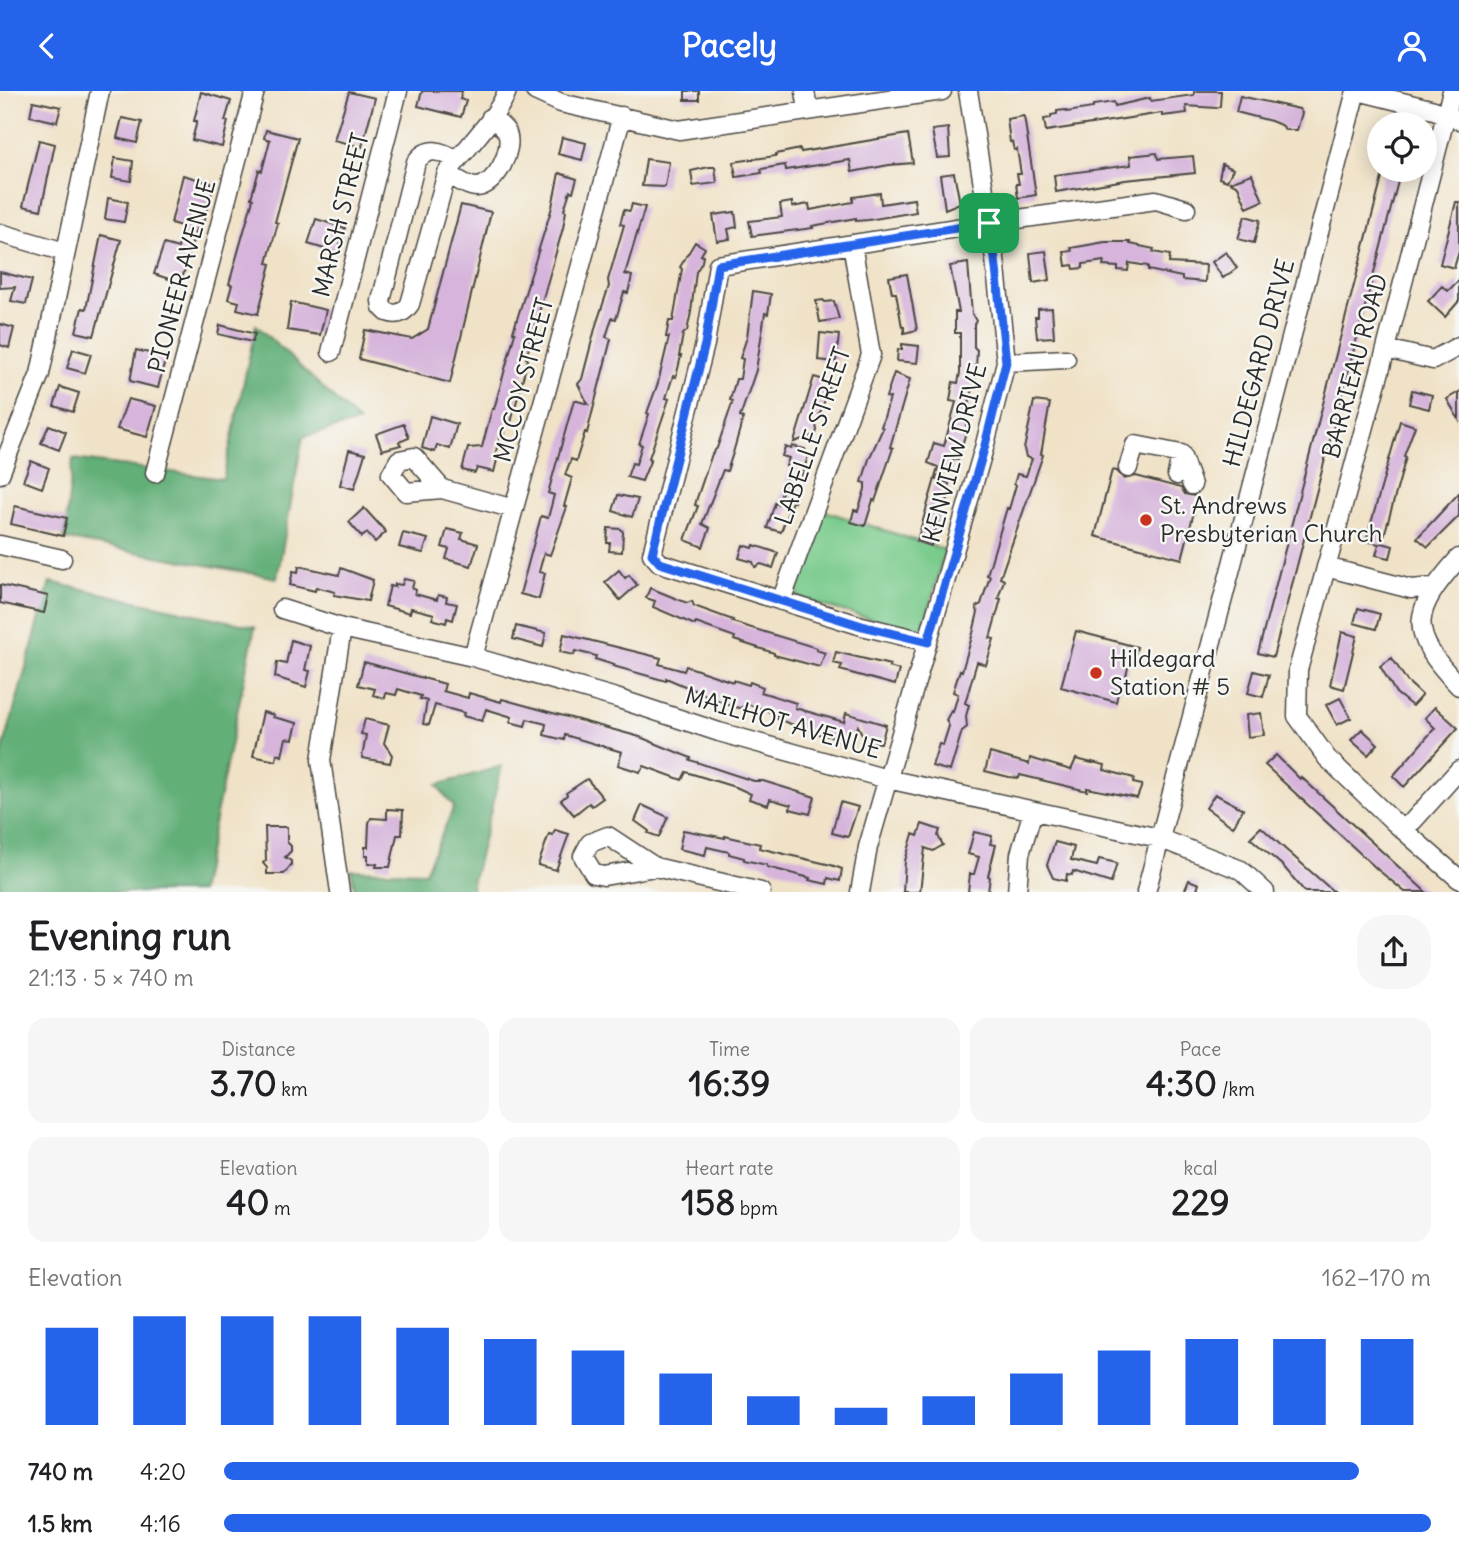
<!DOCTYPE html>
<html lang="en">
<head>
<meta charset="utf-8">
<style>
	:root { --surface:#fff; --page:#f6f6f6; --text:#202124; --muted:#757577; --accent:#2563eb }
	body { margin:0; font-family:Delius,sans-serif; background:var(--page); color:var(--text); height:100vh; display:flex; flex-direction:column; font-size:26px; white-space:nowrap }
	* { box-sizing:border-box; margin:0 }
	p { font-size:23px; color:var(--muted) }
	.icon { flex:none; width:38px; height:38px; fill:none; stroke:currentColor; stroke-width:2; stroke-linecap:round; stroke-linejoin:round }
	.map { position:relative; height:801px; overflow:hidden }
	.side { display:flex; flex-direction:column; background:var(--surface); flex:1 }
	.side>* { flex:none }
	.buttons { position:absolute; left:1367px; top:21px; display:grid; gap:14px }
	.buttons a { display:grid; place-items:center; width:70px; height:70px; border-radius:50%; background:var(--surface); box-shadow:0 4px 18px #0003; font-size:35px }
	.pin { position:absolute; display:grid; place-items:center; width:60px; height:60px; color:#fff; margin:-30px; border-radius:14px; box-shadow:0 4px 10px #0006 }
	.round { display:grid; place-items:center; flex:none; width:74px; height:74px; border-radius:28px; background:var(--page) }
	.overview { display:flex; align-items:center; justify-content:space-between; height:119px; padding:0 28px }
	h1 { font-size:38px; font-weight:700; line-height:52px }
	.metrics { display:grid; grid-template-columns:repeat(3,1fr); gap:10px; height:119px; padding:7px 28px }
	.metrics div { display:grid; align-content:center; border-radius:18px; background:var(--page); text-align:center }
	.metrics b { font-size:35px; font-weight:700 }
	.metrics small { font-size:19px; font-weight:400 }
	.metrics p { font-size:19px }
	.chart { height:196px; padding:14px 28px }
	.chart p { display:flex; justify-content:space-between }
	.chart svg { width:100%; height:126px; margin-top:7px; stroke:var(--accent); stroke-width:6 }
	ul { padding:0 28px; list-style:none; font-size:23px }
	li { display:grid; grid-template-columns:112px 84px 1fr; align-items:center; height:52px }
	li i { height:18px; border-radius:9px; background:var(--accent) }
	header { display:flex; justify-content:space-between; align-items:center; height:91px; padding:0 28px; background:var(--accent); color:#fff; font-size:32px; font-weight:700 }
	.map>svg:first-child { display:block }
</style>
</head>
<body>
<header><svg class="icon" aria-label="back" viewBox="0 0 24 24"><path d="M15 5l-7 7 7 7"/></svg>Pacely<svg class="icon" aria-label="person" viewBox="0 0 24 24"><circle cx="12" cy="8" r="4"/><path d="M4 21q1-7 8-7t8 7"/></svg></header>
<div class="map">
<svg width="1459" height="801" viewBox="0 0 1459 801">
	<rect width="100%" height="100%" fill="#f6f6f2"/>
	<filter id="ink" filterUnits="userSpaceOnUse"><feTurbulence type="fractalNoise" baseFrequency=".0143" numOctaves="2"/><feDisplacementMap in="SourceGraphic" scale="14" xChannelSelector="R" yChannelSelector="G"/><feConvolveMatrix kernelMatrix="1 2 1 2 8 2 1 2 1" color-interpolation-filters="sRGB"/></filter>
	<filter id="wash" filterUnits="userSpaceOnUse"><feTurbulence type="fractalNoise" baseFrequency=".00686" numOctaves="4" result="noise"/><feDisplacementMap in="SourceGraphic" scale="28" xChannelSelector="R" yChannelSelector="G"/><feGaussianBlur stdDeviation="1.57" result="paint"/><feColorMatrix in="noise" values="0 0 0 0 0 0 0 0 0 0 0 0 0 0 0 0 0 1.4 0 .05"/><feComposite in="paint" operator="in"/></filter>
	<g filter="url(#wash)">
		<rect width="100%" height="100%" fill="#f0e2c7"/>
		<path fill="#79cb8c" stroke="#527b5c" stroke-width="2" d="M822 419 945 459 924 534 920 539H911L803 509 798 505 796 494Z"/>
		<path fill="#62af78" stroke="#466d52" stroke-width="2" d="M256 234 359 331 303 346 277 487 64 448 73 368 223 388Z
			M50 491 255 536 200 801H0V669Z
			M502 675 470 801H355L351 779 425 781 454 716 437 694Z"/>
		<g id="blocks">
			<path fill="#d6b4db" d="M422 0H462L460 8 466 10 461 26 418 15Z
				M685 0H699V9H685Z
				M1194 0H1221L1220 15 1217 17 1186 15 1187 22 1162 25V22L1046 40 1044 28 1051 27V24L1057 23V20L1066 19 1067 21 1093 17V14L1114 11 1115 15 1150 7 1151 10 1194 4Z
				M201 1 231 10 225 30H228L222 56 192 49 197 30H194Z
				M349 1 375 7 362 56 334 49Z
				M1240 5 1299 18 1302 22 1297 39H1285L1283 35 1271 30 1236 21Z
				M33 10 61 16 57 31 30 25Z
				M1024 25 1036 104 1018 107 1016 93H1019L1017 83H1021L1017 58 1014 59 1012 51H1010L1007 28Z
				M122 27 142 31 137 52 117 47Z
				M948 37 950 66 937 67 932 39Z
				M266 39 298 47 275 131 278 132 267 172 271 173 258 223 237 218 239 211 228 208 232 194 229 193 253 108 251 107 259 79 262 80 270 49 264 47Z
				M908 43 913 72 889 74 852 81 850 69 786 79 785 74 761 78 762 82 736 86 734 71 740 70 776 65V63L800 58 801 61Z
				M562 46 586 52 582 69 558 63Z
				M39 49 55 53 41 119 23 115Z
				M1157 62 1158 68 1193 65 1195 82 1125 89 1056 101 1054 84 1131 74 1130 65Z
				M115 67 133 70 131 90 112 87Z
				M646 68 669 71 665 96 642 95Z
				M1222 73 1233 78 1227 90 1219 87Z
				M709 76H715L717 92 693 95 691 80Z
				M1384 79H1401L1273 566 1258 562Z
				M559 82 577 88 573 101 570 100 564 119 566 120 563 137 526 267 528 268 510 335 506 334 504 343 501 342 495 364 498 365 494 381 477 377 475 382 462 379 468 357 482 356 492 318H494L515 242 513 241 552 116Z
				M954 82 960 112 945 118 940 84Z
				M1252 83 1263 110 1247 117 1238 95 1230 91Z
				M183 84 214 93 201 139 196 138 181 192 154 183 164 153 178 157 184 136 171 132Z
				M880 102 881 113 914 108 916 121 868 129 856 130V127L812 135 813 137 752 145 749 130 782 126 780 113 792 111V116L809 113 810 119 853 111V106Z
				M108 107 128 111 124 131 105 128Z
				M1456 111H1459V160L1454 177 1440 173Z
				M632 113 645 116 625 183 632 185 628 202 624 201 616 228 612 227 606 246 611 248 587 342 585 341 576 370 571 368 565 384 572 387 564 415 567 416 550 464 544 462 539 481 545 482 539 508 520 503 541 425 548 427 554 404 548 402 574 309 588 313 578 293 582 288 596 234 609 195 608 189 624 134 620 133 624 119 630 120Z
				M461 114 491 121 450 292 359 268 365 239 412 248 428 238Z
				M735 121 737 136 728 138 730 148 717 150 713 124Z
				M1245 125 1260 129 1254 152 1238 148Z
				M316 128 345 137 338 162 308 153Z
				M101 144 121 149 94 245 76 241 82 217 86 218Z
				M695 151 705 157 701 164 703 165 702 171 696 181 691 221 687 240 683 243 679 265H681L676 286 673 285 666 307 669 308 649 367 651 368 642 390 627 386 632 372 636 373 642 354 639 353 649 323 647 322 658 292 669 246H666L669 230H673L682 178 680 176Z
				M1105 151H1130V153L1154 158 1153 161 1170 164 1169 172 1206 174 1205 191 1182 189V186L1148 179V175L1129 172 1128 180 1118 179V176L1103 175 1104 170 1083 173V177L1074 178 1073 174 1066 175 1064 161 1072 160 1071 157Z
				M1046 160 1050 189 1033 192 1030 162Z
				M1226 161 1237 177 1223 187 1212 171Z
				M968 172 972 223 976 230 974 233V256L977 259 975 296 972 295 966 334H968L958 368 953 367 952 376 935 387 938 376 928 372 934 352 944 355 956 311 950 310 953 291 958 292 960 282V242H955V221H959L950 175Z
				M0 181 32 189 26 213 11 210 15 196 0 197Z
				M907 183 917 239 904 242V236H902L896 202H892L889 186Z
				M1459 189V210L1445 226 1428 210 1442 195 1448 200Z
				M753 200 771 203 768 223 765 222 756 279 740 326 743 327 733 362 727 380 723 379 702 433 710 437 703 456 685 449 698 415 695 414 697 407 712 363 717 357 733 310 730 309 736 288H740L743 268 740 267 747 246Z
				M823 209 825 211 834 210 839 228 820 231 816 210Z
				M291 211 326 219 320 244 287 239Z
				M1052 217 1054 246 1037 247 1035 226H1038V218Z
				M0 233 14 237 9 257 0 254Z
				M220 234 255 243 252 251 218 243Z
				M820 242 839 244 836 271 818 269Z
				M902 253 919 255 917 272 897 270 898 258H902Z
				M73 258 91 263 85 282 67 277Z
				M136 259 166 266 158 297 130 290Z
				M894 282 910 288 890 356 893 357 875 410 873 409 865 435 851 431 854 419 858 420 865 398V392L862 391 869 368 883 337 881 336 890 307 886 306Z
				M814 286 831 291 816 334 817 339 816 343 794 351Z
				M60 296 79 302 73 321 54 315Z
				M1412 299 1432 304 1429 318 1409 313Z
				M1459 301V329L1447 308Z
				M128 308 156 315 147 346 117 338Z
				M1034 310 1050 312 1041 363 1043 364 1000 487 1004 489 998 507 1001 508 990 547 994 548 986 574 977 571 965 612 969 614 966 625 967 636 962 640 950 680 932 675 939 653 943 654 949 635 946 629 951 620 953 621 958 603 953 601 960 579 962 580 973 542 978 521 976 516 981 513 990 485 987 484 1007 417 1009 418 1016 394 1014 393 1017 383 1026 385 1032 368 1026 366 1024 358Z
				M430 325 457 333 450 358 437 354 435 361 422 357Z
				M1400 330 1415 335 1404 365 1406 366 1382 452 1393 455 1390 467 1376 464 1379 453 1366 450Z
				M404 333 409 347 399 351 401 354 382 359 376 343Z
				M49 334 66 341 59 359 41 352Z
				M792 355 805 358 808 365 794 411 792 410 781 441 767 437 775 412 778 413 790 376 786 375 789 367 782 365 785 356 791 358Z
				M349 359 365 363 354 398 340 394Z
				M31 370 49 377 42 397 23 390Z
				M1112 379 1117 380 1124 388 1136 385 1181 397 1185 403 1195 405 1197 409 1182 468 1095 445Z
				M935 388 949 392 948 399 950 400 947 410H944L931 455 917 450Z
				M1459 402V425L1428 456 1417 447Z
				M618 404 638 408 632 426 613 420Z
				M15 415 67 427 63 445 11 433Z
				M364 417 386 441 375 451 367 442 362 446 349 431Z
				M608 437 621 438 623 441 622 461 609 460 610 452H607Z
				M447 438 463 442 461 448 478 453 471 475 446 468 449 458 442 456Z
				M403 442 428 448 423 462 399 456Z
				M743 454 753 457 754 454 778 462 773 477 761 473 755 476 753 471 739 467Z
				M299 475 339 484 341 477 373 489 368 510 334 504 335 501 316 496 315 500 290 494 293 480 298 481Z
				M619 479 625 487 629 484 637 494 620 509 605 491Z
				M404 488 414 490 412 497 416 499 415 503 437 509 438 504 447 506 446 511 457 513 453 529 447 527 446 532 432 528 434 523 411 517 410 522 385 515 390 495 395 496V493L402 494Z
				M0 494 48 505 44 522 0 512Z
				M650 497 687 512 692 510 694 515 733 529 732 531 817 557 816 559 825 562 820 576 774 564V562L734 549 735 546 696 532 695 534 653 516 655 510 646 507Z
				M1358 517 1380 523 1376 538 1354 532Z
				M516 535 546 542 543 556 513 548Z
				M1076 540 1137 556 1134 569 1130 568 1123 598 1119 597 1116 611 1061 596Z
				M1342 541 1357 545 1344 598 1330 594Z
				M564 543 661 567 659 573 684 580 686 575 733 591V589L749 594 750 591 763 596 761 601 796 612 795 617 844 631 846 622 886 634 881 652 866 651 858 635 853 653 838 649 839 647 819 643 777 628 778 625 766 619 747 613 740 617 734 616 666 587V590L613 575 614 574 595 568 596 565 575 560 574 564 560 561Z
				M291 549 310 555 305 579 310 580 306 596 275 586 277 571 286 573Z
				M836 561 890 574 889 576 899 579 895 594 840 579 842 574 833 572Z
				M1392 567 1407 590 1422 604 1412 615 1396 602 1380 575Z
				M364 571 445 593 443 600 468 607 469 602 501 611 502 608 640 646 691 667 690 669 732 683 754 690H763L815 706 810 723 790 718 791 714 770 708 768 714 749 708 751 703 738 697 686 681 682 689 644 675 640 681 618 674 622 661 565 644 564 649 544 644 546 633 527 628 525 635 510 631 512 626 486 618 482 630 463 625 464 622 435 614 429 634 423 633 427 610 420 608 421 605 398 598 396 604 386 602 385 607 373 604 375 598 358 594Z
				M1254 580 1269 584 1263 606 1248 602Z
				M1340 607 1351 627 1337 634 1326 614Z
				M1435 616 1458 637 1404 696 1393 685 1435 637 1425 627Z
				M263 621 274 624 273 626 297 632 293 648 286 647 282 665 277 663 276 670 253 665Z
				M1261 622 1264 644 1248 646 1246 624Z
				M365 628 389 634 384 652 392 664 390 672 362 667 366 644 361 643Z
				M1362 638 1378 653 1368 664 1351 649Z
				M990 662 1029 673 1030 667 1071 679 1076 668 1092 672V671L1105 674 1104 679 1134 687 1133 692 1142 694 1137 707 1087 697V700L1020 684 1019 687 1009 686 985 680Z
				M1276 664 1300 688 1301 686 1426 801H1405L1377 778 1265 674Z
				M587 688 603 707 592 715 589 712 574 724 561 709 567 704 566 702Z
				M1215 703 1243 718 1233 736 1206 717Z
				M840 711 858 716 848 746 832 742Z
				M642 714 668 726 659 746 648 742 649 740 635 730Z
				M387 718 403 719 402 744H397L390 776H376L377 773H368V765H365V756H368L369 732 371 727 387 728Z
				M922 733 940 739 938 745 943 754 933 760 925 757 920 801H903L905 770 913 743 918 745Z
				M265 736H287V751L291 755V760L285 766 291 770V774L284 783H267V777L263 772 266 769Z
				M1261 736 1285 758 1334 801H1305L1283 775 1250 747Z
				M555 739 569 743 556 779 538 774 549 743 553 744Z
				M683 739 725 747V745L760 753 759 757 831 774 842 778 840 790 828 787 827 793 809 789 810 787 767 776V774L744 769V767L729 763V761L707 756 705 764 679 758Z
				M974 741 992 745 990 753 996 754 988 785 990 786 988 801H968L970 783H974L979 766 968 763Z
				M1055 751 1074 756 1071 769 1097 775 1099 768 1117 772 1111 792 1073 780 1072 784 1067 783 1066 790 1053 787 1047 774Z
				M1189 789 1199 793 1196 801H1184Z"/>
		</g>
	</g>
	<g filter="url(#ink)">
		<use href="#blocks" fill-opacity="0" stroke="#494642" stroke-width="2"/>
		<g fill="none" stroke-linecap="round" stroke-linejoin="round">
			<defs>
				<path id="minor" d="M535 0 561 12 679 39 942 0
					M805 0 808 19
					M1358 0 1434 19 1459 29
					M1452 0 1386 258 1298 579 1297 625 1327 667 1394 731 1459 788
					M457 69C441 60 428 54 416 71L381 210 382 216 387 221C397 225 404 222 410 213L447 82C463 61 500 23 507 0
					M447 82C455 87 467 96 477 96 496 95 514 58 507 42 504 36 496 31 491 26
					M0 142 65 161
					M1386 258 1433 269 1459 255
					M331 261 398 0
					M1006 271 1066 268
					M1181 363 1192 394
					M1128 377 1135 354 1181 363 1177 384
					M155 382 255 0
					M0 383 40 283 100 0
					M442 398 406 401 391 383 399 369 414 366 442 398 514 418
					M0 454 62 468
					M1459 467C1411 521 1407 541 1459 595
					M1326 476 1411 498 1434 496
					M781 510 871 264 852 153
					M282 518 342 537 473 566 616 607 719 641 887 688 1159 747 1241 779 1265 801
					M928 551 862 535 660 472 652 463 705 253 718 174 989 132 1156 109 1186 118
					M473 566 622 25
					M1403 737 1413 730 1459 679
					M655 776 604 785 594 783 583 765 590 752 608 745 655 776 761 801
					M340 801 321 669 342 537
					M860 801 868 756 984 357 1006 271 995 168 968 0
					M1017 801 1020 763 1033 720
					M1146 801 1356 0"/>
			</defs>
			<use href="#minor" stroke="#494642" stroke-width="21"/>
			<use href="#minor" stroke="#fff" stroke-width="18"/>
		</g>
	</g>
	<g fill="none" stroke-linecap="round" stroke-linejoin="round" filter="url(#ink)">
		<defs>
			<path id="route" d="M989 132 995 168 1006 271 984 358 928 551 862 535 660 472 652 463 705 253 718 174Z"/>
		</defs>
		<use href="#route" stroke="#fff" stroke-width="14"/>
		<use href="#route" stroke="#2563eb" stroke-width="9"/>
	</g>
	<g fill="#c8321e" stroke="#f6f6f2" stroke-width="2.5">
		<circle cx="1146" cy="429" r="7"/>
		<circle cx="1096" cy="582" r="7"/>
	</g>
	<g text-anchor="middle" stroke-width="5" stroke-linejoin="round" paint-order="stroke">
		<g font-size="24" fill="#2b2b2b" stroke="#f6f6f2">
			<text transform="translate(341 124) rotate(-76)" y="8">MARSH STREET</text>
			<text transform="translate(182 185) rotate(-75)" y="8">PIONEER AVENUE</text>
			<text transform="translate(1259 272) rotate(-75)" y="8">HILDEGARD DRIVE</text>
			<text transform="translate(1355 275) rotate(-75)" y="8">BARRIEAU ROAD</text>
			<text transform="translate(524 289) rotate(-75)" y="8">MCCOY STREET</text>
			<text transform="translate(813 345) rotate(-71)" y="8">LABELLE STREET</text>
			<text transform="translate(955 362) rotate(-75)" y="8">KENVIEW DRIVE</text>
			<text transform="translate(783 632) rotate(16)" y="8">MAILHOT AVENUE</text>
		</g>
		<g font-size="24" fill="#2b2b2b" stroke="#f6f6f2" text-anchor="start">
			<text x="1160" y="423">St. Andrews<tspan x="1160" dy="28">Presbyterian Church</tspan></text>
			<text x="1110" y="576">Hildegard<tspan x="1110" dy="28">Station # 5</tspan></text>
		</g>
	</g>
</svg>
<div class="buttons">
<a><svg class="icon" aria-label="locate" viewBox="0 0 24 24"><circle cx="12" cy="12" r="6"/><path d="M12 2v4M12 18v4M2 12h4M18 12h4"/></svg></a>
</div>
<div class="pin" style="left:989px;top:132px;background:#1e9e55"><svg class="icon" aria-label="arrive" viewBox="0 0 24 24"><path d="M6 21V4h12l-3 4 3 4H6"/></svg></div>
</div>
<section class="side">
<div class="overview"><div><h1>Evening run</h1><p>21:13 · 5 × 740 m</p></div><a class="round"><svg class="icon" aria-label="share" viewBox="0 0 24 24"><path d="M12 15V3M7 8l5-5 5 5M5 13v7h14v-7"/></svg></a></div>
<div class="metrics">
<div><p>Distance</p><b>3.70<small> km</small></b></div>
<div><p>Time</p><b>16:39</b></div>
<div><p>Pace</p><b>4:30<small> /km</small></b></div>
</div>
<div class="metrics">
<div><p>Elevation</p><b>40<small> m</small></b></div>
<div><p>Heart rate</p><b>158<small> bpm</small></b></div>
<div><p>kcal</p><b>229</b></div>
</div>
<div class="chart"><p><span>Elevation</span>162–170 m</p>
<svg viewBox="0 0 160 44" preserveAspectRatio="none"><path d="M5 44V10M15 44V6M25 44V6M35 44V6M45 44V10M55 44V14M65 44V18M75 44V26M85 44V34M95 44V38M105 44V34M115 44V26M125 44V18M135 44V14M145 44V14M155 44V14"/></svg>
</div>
<ul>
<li><b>740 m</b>4:20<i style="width:94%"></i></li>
<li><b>1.5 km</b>4:16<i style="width:100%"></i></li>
</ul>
</section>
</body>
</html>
